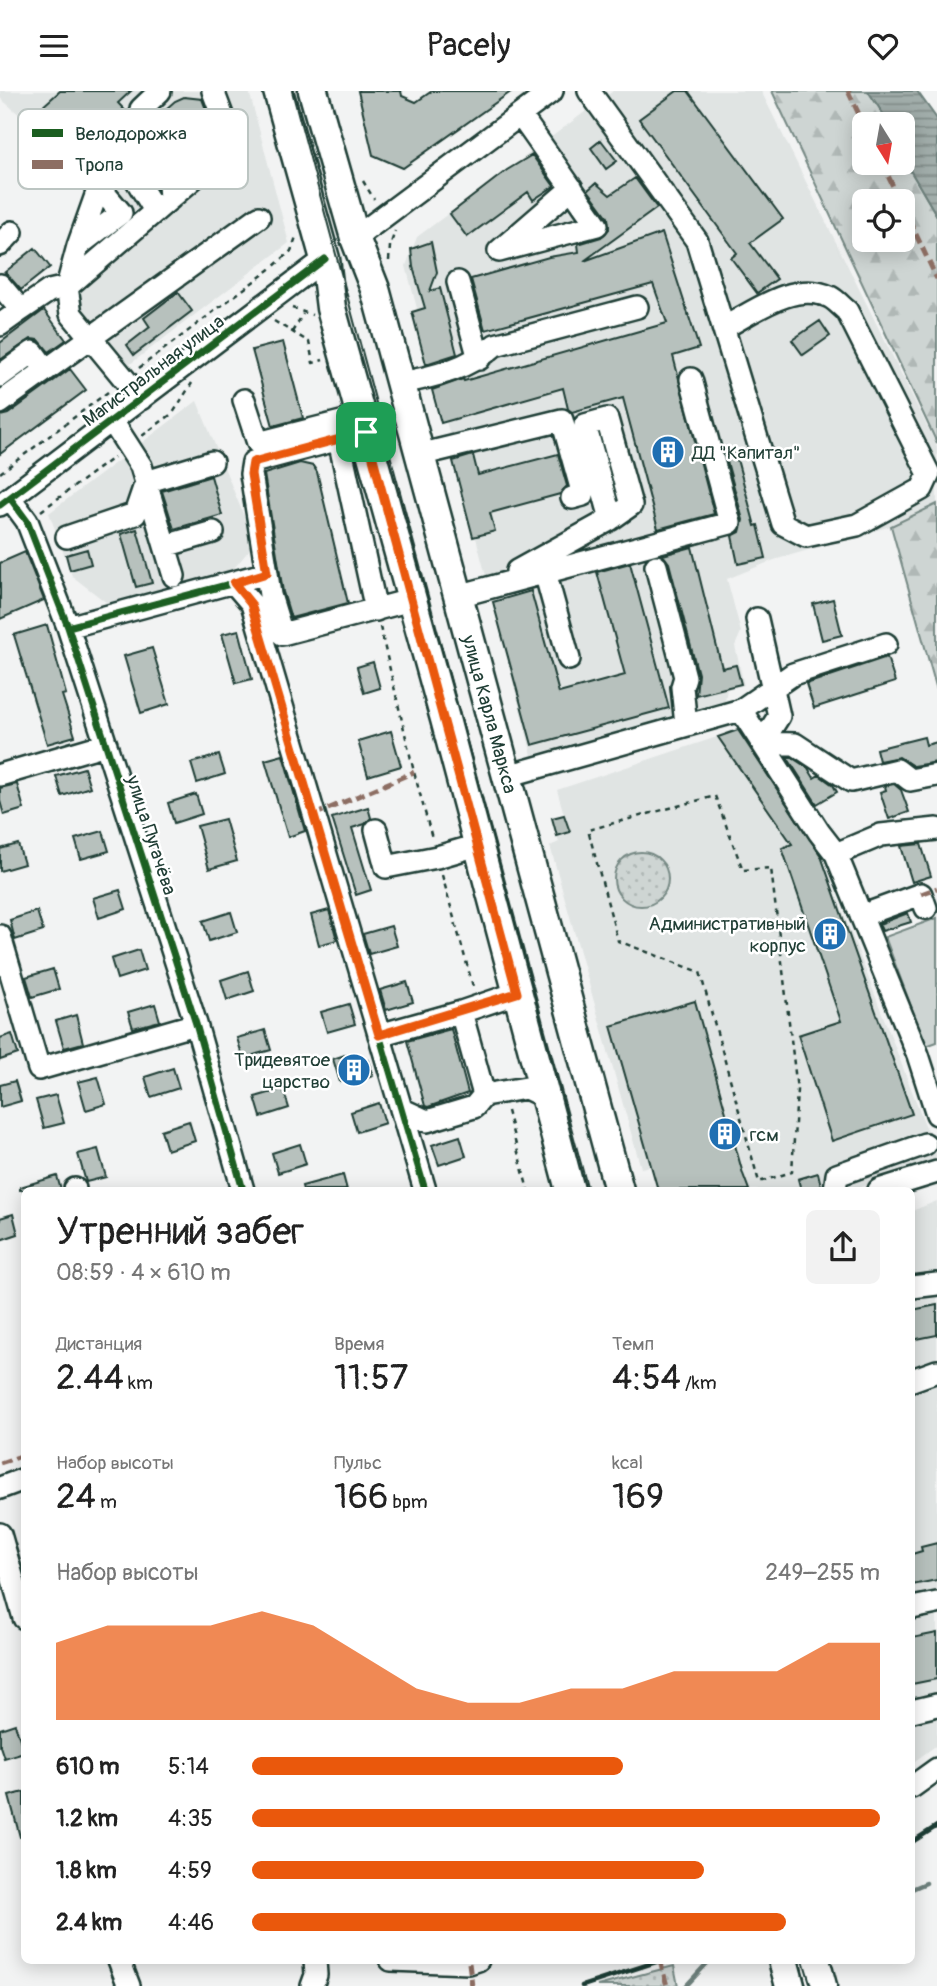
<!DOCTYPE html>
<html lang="ru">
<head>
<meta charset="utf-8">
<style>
	:root { --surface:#fff; --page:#f2f2f2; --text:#222; --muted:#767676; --accent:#ea580c }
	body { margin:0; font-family:Pangolin,sans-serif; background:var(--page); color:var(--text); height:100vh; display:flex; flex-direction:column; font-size:26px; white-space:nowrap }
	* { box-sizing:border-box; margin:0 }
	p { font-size:23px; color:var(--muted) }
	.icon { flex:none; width:38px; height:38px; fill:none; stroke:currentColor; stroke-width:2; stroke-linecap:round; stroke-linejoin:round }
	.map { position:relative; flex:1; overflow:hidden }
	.sheet { position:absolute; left:21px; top:1096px; width:894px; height:777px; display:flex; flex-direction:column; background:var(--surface); border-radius:10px; box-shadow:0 4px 18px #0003 }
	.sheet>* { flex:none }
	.needle { width:46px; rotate:169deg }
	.tools { position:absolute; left:852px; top:21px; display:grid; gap:14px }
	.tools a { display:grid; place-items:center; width:63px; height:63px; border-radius:10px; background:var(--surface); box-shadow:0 4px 18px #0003; font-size:35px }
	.pin { position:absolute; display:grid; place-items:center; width:60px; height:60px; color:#fff; margin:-30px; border-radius:14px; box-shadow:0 4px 10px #0006 }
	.round { display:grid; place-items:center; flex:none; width:74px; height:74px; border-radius:10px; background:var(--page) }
	.head { display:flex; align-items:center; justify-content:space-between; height:119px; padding:0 35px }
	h1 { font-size:38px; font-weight:600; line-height:52px }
	.metrics { display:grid; grid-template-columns:repeat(3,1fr); gap:10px; height:119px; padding:7px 35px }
	.metrics div { display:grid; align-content:center }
	.metrics b { font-size:35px; font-weight:600 }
	.metrics small { font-size:19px; font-weight:400 }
	.metrics p { font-size:19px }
	.chart { height:196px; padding:14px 35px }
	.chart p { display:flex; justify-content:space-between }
	.chart svg { width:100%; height:126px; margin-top:7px; fill:var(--accent); opacity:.7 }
	ul { padding:0 35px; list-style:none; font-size:23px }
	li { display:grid; grid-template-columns:112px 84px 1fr; align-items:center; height:52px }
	li i { height:18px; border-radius:9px; background:var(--accent) }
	header { display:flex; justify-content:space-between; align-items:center; height:91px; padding:0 35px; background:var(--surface); font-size:32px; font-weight:600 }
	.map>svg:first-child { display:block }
</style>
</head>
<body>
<header><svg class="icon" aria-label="menu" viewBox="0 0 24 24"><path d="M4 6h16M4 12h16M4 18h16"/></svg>Pacely<svg class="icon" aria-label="heart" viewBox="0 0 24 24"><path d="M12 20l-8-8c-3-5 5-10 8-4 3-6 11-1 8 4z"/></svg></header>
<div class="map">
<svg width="937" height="1895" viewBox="0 0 937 1895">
	<defs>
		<pattern id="grass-dots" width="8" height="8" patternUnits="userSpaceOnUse" patternTransform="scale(1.75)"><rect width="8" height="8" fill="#ced5d3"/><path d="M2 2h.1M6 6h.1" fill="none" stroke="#b0b8b6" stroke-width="1.8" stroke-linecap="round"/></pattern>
		<pattern id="forest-firs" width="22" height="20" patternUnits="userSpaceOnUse" patternTransform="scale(1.75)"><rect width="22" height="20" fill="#ced5d3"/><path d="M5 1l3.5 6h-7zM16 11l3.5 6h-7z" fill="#b0b8b6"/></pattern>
		<pattern id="water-rules" width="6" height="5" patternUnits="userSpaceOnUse" patternTransform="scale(1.75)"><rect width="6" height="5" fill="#a1adaa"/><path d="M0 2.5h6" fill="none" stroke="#838e8b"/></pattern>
	</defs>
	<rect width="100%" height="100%" fill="#f2f3f3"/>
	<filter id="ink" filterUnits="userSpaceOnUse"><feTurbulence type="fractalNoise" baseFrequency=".0143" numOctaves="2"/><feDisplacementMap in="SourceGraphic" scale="14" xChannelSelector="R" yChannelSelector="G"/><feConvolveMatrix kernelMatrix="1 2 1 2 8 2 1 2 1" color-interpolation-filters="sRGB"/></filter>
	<g filter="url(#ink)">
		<path fill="#e0e4e3" d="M0 0H249L289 152 125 277 57 185 91 93 56 55 0 7Z
			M613 0H761L937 355V413L891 435 774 469 727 488 741 541 735 555 744 594 727 598 725 610 532 664 406 175 417 146Z
			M197 310 255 452 231 481 107 512 72 485 49 422Z
			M738 639 813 743 937 1065V1073L851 1099H658L651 1075 641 1077 550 755 559 751 557 745 569 741 557 699Z
			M937 1110V1654L912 1672V1120Z"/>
		<path fill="url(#grass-dots)" stroke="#768984" stroke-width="2" d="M614 788a27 27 0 1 1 54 0a27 27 0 1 1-54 0Z
			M674 1875 678 1895H597Z"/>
		<path fill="url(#forest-firs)" stroke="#768984" stroke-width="2" fill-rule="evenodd" d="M772 0H868L886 27 887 33H864V72H903V67L937 125V352ZM864 110H903V149H864Z
			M937 413V599L891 435Z"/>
		<path fill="#ced5d3" stroke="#768984" stroke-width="2" d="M937 827V951L926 955 885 846Z"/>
		<path fill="url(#water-rules)" stroke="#6d807b" stroke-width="2" d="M868 0H917L937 28V125L903 67V33H887L886 27Z"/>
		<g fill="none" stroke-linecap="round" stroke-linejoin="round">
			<path stroke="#6d807b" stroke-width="4.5" d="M912 1798 926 1792
				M686 1895 710 1869"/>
		</g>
		<path fill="#b7c1bd" stroke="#1f3d34" stroke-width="2" d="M60 0H131L118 12 134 29 125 34 102 60 85 43 74 52 42 16Z
			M358 0H401L402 5 416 11 432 0H512L403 77 373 64Z
			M677 0H688L783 128 750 152 777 188 757 202 731 167 737 162 639 28Z
			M184 6 202 8 214 39 199 64 193 66 178 63 173 47 161 30 167 17 175 10Z
			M601 49 617 70 606 78 591 57Z
			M532 64 554 95 533 109 528 101 467 146 450 123 507 79Z
			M635 87 657 117 584 170 662 142 699 257 673 265 714 423 658 438 623 307 572 321 568 318 563 297 441 332 432 299 463 288 464 290 667 232 653 193 485 239 471 188 549 166 579 161 578 153 601 146 609 138 608 126 588 99 596 92 610 104Z
			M431 151 437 181 430 200 440 197 457 263 426 273 412 221 425 217 413 176 411 158Z
			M35 157 50 176 21 199 5 181Z
			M178 201 192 220 134 264 127 254 150 236 144 227Z
			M44 219 66 249 49 261 39 249 31 248 0 269V252Z
			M820 230 830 245 803 264 792 249Z
			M283 251 303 327 273 335 252 259Z
			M70 278 86 299 0 363V325L8 323Z
			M734 357 755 435 758 434 766 467 738 473 732 445 740 441 743 429 724 360Z
			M558 363 567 395 560 403 490 422 495 440 473 446 453 370 473 364 478 384Z
			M300 372 313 375 317 381 348 512 291 527 283 501 264 383Z
			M211 385 222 424 174 438 162 400Z
			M137 438 152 492 136 496 121 443Z
			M692 456 722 577 736 574 741 593 696 604 698 583 669 472 663 464Z
			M87 458 91 473 70 479 66 464Z
			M25 461 44 509 0 528V472Z
			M630 472 669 617 532 654 493 511 531 500 559 602 625 584 597 481Z
			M833 508 842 544 822 549 813 513Z
			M47 534 66 603 62 604 75 645 47 653 14 544Z
			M239 539 252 588 236 592 222 543Z
			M152 557 169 613 141 622 124 565Z
			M887 566 895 591 814 617 806 593Z
			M373 571 380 597 364 602 357 576Z
			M738 639 821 765 912 1023 832 1050 798 944 841 930 782 757 792 753 718 646Z
			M391 640 401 675 368 685 358 650Z
			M924 646 926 654 937 651V671L913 675 899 666 879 670 876 658Z
			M219 664 225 683 197 692 191 672Z
			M283 664 305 740 288 746 265 669Z
			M787 666H791L808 677 814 687 819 684 833 694 837 701 817 713Z
			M84 677 90 696 62 705 56 685Z
			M17 693 24 718 4 724 0 710V697Z
			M894 693 901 699 909 721 889 728 880 701 886 699 885 695Z
			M196 703 202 723 174 732 168 712Z
			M368 716 371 727 365 733 352 737 371 799 356 804 332 727Z
			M564 724 570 741 557 745 552 727Z
			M225 728 237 770 209 778 197 735Z
			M103 740 109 760 81 768 75 748Z
			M18 753 24 773 0 780V758Z
			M921 753 931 785 912 791 901 755Z
			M120 799 126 818 99 827 93 807Z
			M329 819 337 849 319 854 311 824Z
			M37 820 43 840 15 849 10 829Z
			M231 821 237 841 209 850 203 830Z
			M908 822 911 831 882 840 879 833Z
			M391 835 397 855 369 863 363 843Z
			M139 859 145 879 117 888 111 868Z
			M53 878 59 898 32 906 26 886Z
			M248 880 254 900 227 909 221 889Z
			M407 891 413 911 386 919 380 899Z
			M695 910 743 1083 749 1099H658L611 935Z
			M155 913 160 930 133 937 128 921Z
			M349 913 355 933 327 941 321 921Z
			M76 924 83 952 64 957 56 930Z
			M451 938 468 1002 428 1016 425 1015 407 950Z
			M265 939 271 959 243 967 237 947Z
			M12 943 18 963 0 969V947Z
			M348 963 352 973 368 969 373 985 356 991 355 987 340 991 333 968Z
			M173 977 179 997 151 1006 145 986Z
			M98 986 106 1013 86 1019 78 991Z
			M15 990 21 1010 0 1016V994Z
			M283 998 289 1017 261 1026 255 1006Z
			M56 1004 64 1032 44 1037 36 1009Z
			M379 1012 385 1032 357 1041 351 1021Z
			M189 1030 195 1050 167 1059 161 1039Z
			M460 1045 466 1065 439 1074 432 1054Z
			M300 1053 306 1073 278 1082 272 1062Z
			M98 1058 106 1086 86 1091 78 1063Z
			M818 1082 822 1099H801L798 1088Z
			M343 1084 347 1099H303L302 1095Z
			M57 1085 61 1099H20V1096Z
			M13 1123 18 1143 0 1149V1127Z
			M937 1214V1244L912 1249V1219Z
			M937 1452V1489L912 1494V1463L922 1460 921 1456Z
			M937 1542V1588L912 1593V1547Z
			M15 1633 24 1661 4 1667 0 1655V1638Z
			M24 1701V1746H20L9 1705Z"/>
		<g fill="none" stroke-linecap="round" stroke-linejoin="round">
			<defs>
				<path id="minor" d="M589 0 697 150 783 433 806 445 857 434 922 398 929 383 847 220C842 216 836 209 830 206 794 189 754 221 723 237
					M141 18 160 0
					M520 24C546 60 571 97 597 134L499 160 572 97
					M155 120C143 96 99 48 150 37 170 58 168 81 170 108
					M355 147 552 0
					M0 154 12 141
					M458 191 479 268
					M0 194 21 219 49 200 67 196 78 155 121 122 99 96 78 155
					M0 234 21 219
					M0 285 33 261 46 279
					M400 292C434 286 470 277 495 254L637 216
					M141 308 71 223 67 196 208 75 228 40 213 0
					M244 309 258 352 361 326
					M0 312 259 126
					M112 330 141 375 174 485
					M339 349 376 519
					M419 364 562 329 583 404 572 407
					M10 407 27 430 68 536 196 933 243 1099
					M0 414 325 168
					M67 446 135 423 146 391 212 371
					M165 455 213 441
					M656 475 685 586 682 596 686 634
					M517 480 611 428 631 414 607 328 585 334 611 428
					M545 481 569 568
					M267 482 270 504 282 543 411 509
					M234 492 252 513 425 1099
					M458 505 730 432 691 288
					M757 528 779 625 762 652
					M68 536 267 482 251 383 253 371 366 341
					M741 619 793 583 886 553
					M762 652 795 653 851 690 897 679 910 689 937 684
					M0 684 106 653
					M507 685 741 619 819 741 836 763 918 964 937 1023
					M376 739 386 776 437 766 478 754
					M836 763 881 744 937 738
					M861 825 921 803 926 817
					M0 845 39 978 196 933
					M517 902 461 921 484 1004 526 997 545 1006
					M379 944 461 921
					M401 1018 427 1030 474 1016 484 1004
					M75 1098V1099
					M835 1099 837 1084 925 1053
					M879 1099 937 1081
					M912 1196 937 1193
					M912 1289 937 1280
					M0 1397 24 1388
					M0 1443 24 1527
					M912 1517 937 1512
					M912 1620 937 1614
					M912 1696 937 1678
					M119 1869 129 1895
					M391 1869 469 1872 478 1869
					M312 1895 316 1884 315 1869"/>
				<g id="major">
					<path d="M278 0 325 168 331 217 445 628 570 1099"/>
					<path id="s1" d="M313 0 355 147 375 198 619 1099"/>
					<path d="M783 1869 790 1895"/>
					<path d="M815 1869 822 1895"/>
				</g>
			</defs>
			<use href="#minor" stroke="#1f3d34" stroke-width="26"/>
			<use href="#major" stroke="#1f3d34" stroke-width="33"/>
			<path stroke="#1f3d34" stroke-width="2.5" stroke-dasharray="5 5" stroke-linecap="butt" d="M363 90 374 108
				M389 170 390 155 395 140
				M292 217 312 224
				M274 230 309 251 313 272 323 269
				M292 241 303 223
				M139 277 273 176 291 160 296 146
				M142 345 173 322 192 292
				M0 382 112 298
				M41 420 114 366
				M380 536 414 681 432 747
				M715 705 743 779 771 777 797 999 792 1081 759 1091 700 881 618 850 588 739Z
				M442 784 474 899
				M507 1020 528 1099"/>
			<use href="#minor" stroke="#fff" stroke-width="21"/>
			<use href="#major" stroke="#fff" stroke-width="28"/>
			<path stroke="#1f3d34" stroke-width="2" d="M292 0 588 1099
				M803 1869 811 1895"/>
			<path stroke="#1f3d34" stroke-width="4.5" d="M912 1751 937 1735
				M582 1895 662 1869"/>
			<path stroke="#8d6e63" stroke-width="5" stroke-dasharray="10 5" stroke-linecap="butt" d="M848 0 864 34
				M882 72 900 110
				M903 116 937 188
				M314 724 414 681
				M921 803 937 797
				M0 1372 24 1364
				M660 1869 667 1895
				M469 1872 472 1895"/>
			<defs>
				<path id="cycleway" d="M10 407 27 430 68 536 196 933 243 1099
					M0 414 325 168
					M68 536 234 492 252 513 425 1099"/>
			</defs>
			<use href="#cycleway" stroke="#fff" stroke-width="11"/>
			<use href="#cycleway" stroke="#1b5e20" stroke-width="7"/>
		</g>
	</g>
	<g fill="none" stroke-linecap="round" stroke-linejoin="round" filter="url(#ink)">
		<defs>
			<path id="route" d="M366 341 517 902 379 944 251 513 234 492 267 482 251 383 253 371Z"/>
		</defs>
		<use href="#route" stroke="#fff" stroke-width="14"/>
		<use href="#route" stroke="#ea580c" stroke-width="9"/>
	</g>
	<defs>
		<symbol id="building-disc" viewBox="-11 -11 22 22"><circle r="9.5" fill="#1f6fb2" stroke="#fff"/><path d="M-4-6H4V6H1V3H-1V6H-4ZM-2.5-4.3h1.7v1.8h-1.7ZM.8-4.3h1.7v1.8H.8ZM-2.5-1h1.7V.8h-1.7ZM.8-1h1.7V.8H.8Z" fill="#fff"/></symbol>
	</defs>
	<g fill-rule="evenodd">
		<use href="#building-disc" x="649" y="342" width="38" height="38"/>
		<use href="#building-disc" x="811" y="824" width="38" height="38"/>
		<use href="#building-disc" x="335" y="960" width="38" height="38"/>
		<use href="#building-disc" x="706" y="1024" width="38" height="38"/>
	</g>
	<g text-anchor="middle" stroke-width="5" stroke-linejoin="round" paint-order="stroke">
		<g font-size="19" fill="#1f3d34" stroke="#fff">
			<text transform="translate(153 279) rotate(-37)" y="7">Магистральная улица</text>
			<text dy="7" stroke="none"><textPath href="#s1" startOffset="648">улица Карла Маркса</textPath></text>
			<text transform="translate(152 744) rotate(72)" y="7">улица Пугачёва</text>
		</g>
		<g font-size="19" fill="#1f3d34" stroke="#fff" text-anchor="start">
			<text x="692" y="368">ДД "Капитал"</text>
			<text x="806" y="839" text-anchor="end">Административный<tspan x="806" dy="22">корпус</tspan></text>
			<text x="330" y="975" text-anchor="end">Тридевятое<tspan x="330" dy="22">царство</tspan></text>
			<text x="750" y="1050">гсм</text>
		</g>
	</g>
	<rect x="18" y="18" width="230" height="80" rx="10" fill="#fff" stroke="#bcc5c2" stroke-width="2"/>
	<rect x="32" y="38" width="31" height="8" fill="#1b5e20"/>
	<rect x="32" y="69" width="31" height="9" fill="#8d6e63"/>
	<g font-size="19" fill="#1f3d34">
		<text x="75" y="49">Велодорожка</text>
		<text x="75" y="80">Тропа</text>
	</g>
</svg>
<div class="tools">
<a><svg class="needle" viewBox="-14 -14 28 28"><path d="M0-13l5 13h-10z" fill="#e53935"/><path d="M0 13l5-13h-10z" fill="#767676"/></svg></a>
<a><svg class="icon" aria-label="locate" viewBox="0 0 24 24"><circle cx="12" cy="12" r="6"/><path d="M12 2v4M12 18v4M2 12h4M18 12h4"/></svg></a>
</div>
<div class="pin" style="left:366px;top:341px;background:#1e9e55"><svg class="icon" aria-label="arrive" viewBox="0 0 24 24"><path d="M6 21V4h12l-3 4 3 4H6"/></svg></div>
<section class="sheet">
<div class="head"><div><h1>Утренний забег</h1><p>08:59 · 4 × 610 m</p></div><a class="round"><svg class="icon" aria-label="share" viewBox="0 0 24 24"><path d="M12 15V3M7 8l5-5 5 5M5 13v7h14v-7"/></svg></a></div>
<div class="metrics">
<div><p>Дистанция</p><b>2.44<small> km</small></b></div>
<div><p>Время</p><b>11:57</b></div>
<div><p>Темп</p><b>4:54<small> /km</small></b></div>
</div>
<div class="metrics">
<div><p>Набор высоты</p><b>24<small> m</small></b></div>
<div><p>Пульс</p><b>166<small> bpm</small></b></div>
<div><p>kcal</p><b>169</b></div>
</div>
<div class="chart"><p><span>Набор высоты</span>249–255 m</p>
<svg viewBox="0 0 160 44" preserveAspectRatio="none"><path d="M0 44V17L10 11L20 11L30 11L40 6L50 11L60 22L70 33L80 38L90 38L100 33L110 33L120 27L130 27L140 27L150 17L160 17V44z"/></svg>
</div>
<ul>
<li><b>610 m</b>5:14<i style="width:59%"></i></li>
<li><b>1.2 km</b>4:35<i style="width:100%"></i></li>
<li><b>1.8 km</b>4:59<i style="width:72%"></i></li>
<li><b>2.4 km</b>4:46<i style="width:85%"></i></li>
</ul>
</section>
</div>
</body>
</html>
